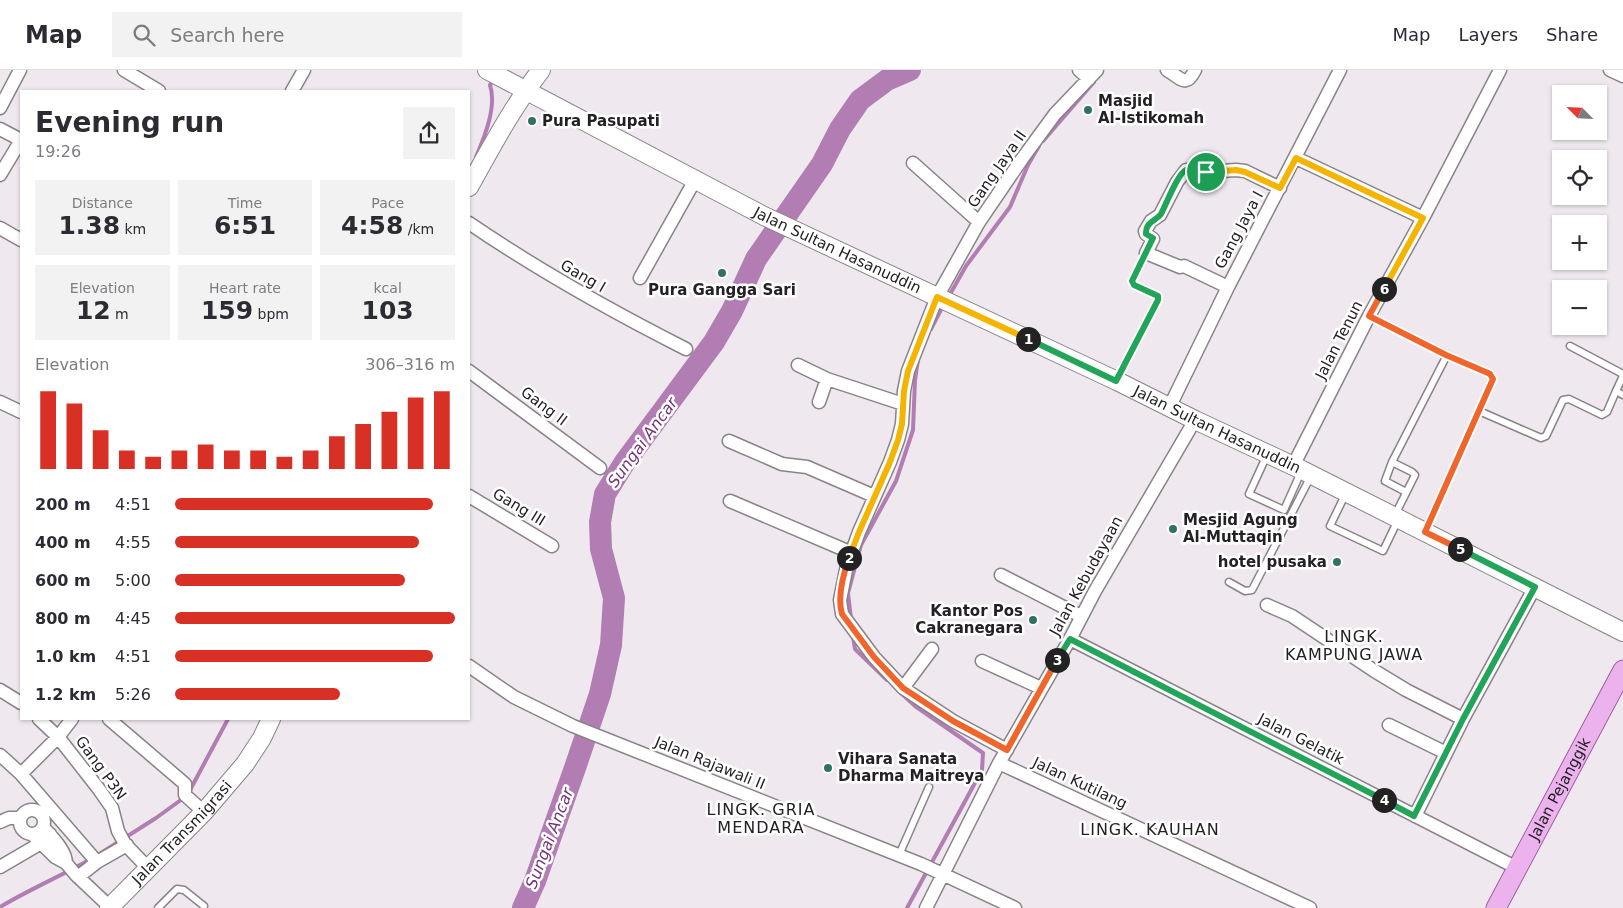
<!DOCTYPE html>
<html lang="en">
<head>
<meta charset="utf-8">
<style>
	:root { --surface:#fff; --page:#f2f2f3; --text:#2b2b33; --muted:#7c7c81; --line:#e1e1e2; --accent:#d93025 }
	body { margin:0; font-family:"DejaVu Sans",sans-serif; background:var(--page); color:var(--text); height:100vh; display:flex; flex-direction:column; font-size:19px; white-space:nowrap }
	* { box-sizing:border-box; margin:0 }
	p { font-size:16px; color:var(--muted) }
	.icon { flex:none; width:28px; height:28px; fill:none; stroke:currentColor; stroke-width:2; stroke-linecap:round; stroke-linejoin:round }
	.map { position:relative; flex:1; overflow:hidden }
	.drawer { position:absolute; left:20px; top:20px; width:450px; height:630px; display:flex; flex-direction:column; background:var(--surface); border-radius:0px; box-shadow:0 1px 4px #0004 }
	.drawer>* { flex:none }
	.needle { width:32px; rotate:294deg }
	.controls { position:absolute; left:1552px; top:15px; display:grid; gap:10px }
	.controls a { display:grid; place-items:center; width:55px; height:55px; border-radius:0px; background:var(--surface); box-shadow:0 1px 4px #0004; font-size:25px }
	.pin { position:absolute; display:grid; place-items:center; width:42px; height:42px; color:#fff; margin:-21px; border:2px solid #fff; border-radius:50%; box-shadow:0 1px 5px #0007 }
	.km { position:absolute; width:25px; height:25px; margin:-12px; border-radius:50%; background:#222; color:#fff; font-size:14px; line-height:25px; text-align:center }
	.round { display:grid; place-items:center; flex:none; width:52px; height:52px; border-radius:0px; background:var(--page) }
	.summary { display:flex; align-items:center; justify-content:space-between; height:85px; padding:0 15px }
	h1 { font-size:28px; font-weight:600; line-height:38px }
	.metrics { display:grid; grid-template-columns:repeat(3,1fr); gap:8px; height:85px; padding:5px 15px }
	.metrics div { display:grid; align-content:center; border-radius:0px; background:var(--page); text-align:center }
	.metrics b { font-size:25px; font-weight:600 }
	.metrics small { font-size:14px; font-weight:400 }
	.metrics p { font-size:14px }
	.chart { height:140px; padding:10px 15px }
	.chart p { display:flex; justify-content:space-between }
	.chart svg { width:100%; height:90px; margin-top:5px; stroke:var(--accent); stroke-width:6 }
	ul { padding:0 15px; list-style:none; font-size:16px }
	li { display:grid; grid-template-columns:80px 60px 1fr; align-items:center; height:38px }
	li i { height:12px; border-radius:6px; background:var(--accent) }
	header { display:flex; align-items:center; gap:30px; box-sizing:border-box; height:70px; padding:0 25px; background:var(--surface); border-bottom:1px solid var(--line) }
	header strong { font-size:24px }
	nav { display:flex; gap:28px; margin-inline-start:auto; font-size:18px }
	.search { width:350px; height:45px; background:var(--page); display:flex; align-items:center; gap:12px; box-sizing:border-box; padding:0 18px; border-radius:0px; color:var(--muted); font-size:19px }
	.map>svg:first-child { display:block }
</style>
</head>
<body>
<header>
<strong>Map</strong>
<div class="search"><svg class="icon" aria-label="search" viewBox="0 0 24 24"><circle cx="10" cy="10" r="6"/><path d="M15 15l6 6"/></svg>Search here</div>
<nav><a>Map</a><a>Layers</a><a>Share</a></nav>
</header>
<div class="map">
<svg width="1623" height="838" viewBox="0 0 1623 838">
	<rect width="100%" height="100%" fill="#efe9ef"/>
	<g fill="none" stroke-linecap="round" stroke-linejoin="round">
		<path stroke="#b17db2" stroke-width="4" d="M1043 71 1094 12
			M476 87C485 66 497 36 490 15L494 8
			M949 226 966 196 1010 137 1028 95 1039 76
			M931 259 944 234
			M851 549 848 523 861 475 896 411 913 360 915 310 918 290
			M853 566 855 579 887 610
			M901 623 915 636 983 683 982 700 907 838
			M189 722 228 649
			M101 783 156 748 185 727
			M0 837C30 819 61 806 91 789"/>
		<path stroke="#b17db2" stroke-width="22" d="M523 838 535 811 576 695 600 624 611 575 614 528 601 479 600 452 605 424 625 392 714 272 732 241 756 189 822 94 840 59 860 30 887 10 910 0"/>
		<defs>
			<path id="lane" d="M1369 246 1447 285 1490 304 1493 309 1479 341
				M1570 276 1621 303 1623 306 1616 321 1623 325
				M1117 309 1158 230V226L1134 215 1132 211 1146 183
				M1267 385 1249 424 1284 440 1301 402
				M1392 392 1447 285
				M1346 423 1330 456 1383 481 1398 450
				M1395 445 1415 405 1412 402 1392 392 1385 411 1406 422
				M1425 461 1479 341 1541 368 1546 366 1563 330 1569 329 1602 345 1607 342 1616 321
				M1229 512 1245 521 1252 520 1311 406
				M899 785 929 717
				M158 838 177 819 184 820 204 836"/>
			<path id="street" d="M124 0 159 21
				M1079 0 1089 9
				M1167 0C1182 9 1186 18 1195 0
				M1610 0 1623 6
				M292 21 304 0
				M0 38 20 0
				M0 59 21 70
				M1296 88 1423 148
				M913 93 979 152
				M0 105 21 70
				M469 153C538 200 611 241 686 279
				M0 158 21 170
				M640 208 695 110
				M1228 217 1184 196 1180 197 1146 183 1153 169 1146 164 1145 161 1151 151 1160 145 1177 112 1186 100 1206 102 1236 100 1245 101 1280 118
				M798 295 827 309 903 334
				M469 301 600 398
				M0 332 21 342
				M819 332 827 309
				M1169 338 1228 217 1340 0
				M729 371 782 394 807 397 874 426
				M1293 396 1369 246 1423 148 1500 0
				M469 426 552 476
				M730 431 852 483
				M1001 505 1081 546
				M1267 535 1292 546 1373 600 1406 620 1463 649
				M1070 569 1517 798
				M982 591 1041 618
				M469 596 514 627 573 656 921 794 1015 838
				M903 618 932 579
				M0 620 21 633
				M39 649 58 667 98 718 112 738 118 761 125 774 148 798
				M109 649 185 714V725L204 742
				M1389 655 1446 683
				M1007 680 953 651 903 618 874 587 842 544 840 530 847 495 859 462 890 392 898 370 902 354 904 321 908 301 937 227 979 152 1022 89 1055 44 1097 0
				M0 685 21 704 97 792
				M999 693 1310 838
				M21 704 58 667 72 649
				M20 752a12 12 0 1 1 24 0a12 12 0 1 1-24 0Z
				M1415 746 1463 649 1535 517
				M0 752 9 748H20
				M44 758C52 767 66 781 66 793
				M32 764 55 787 66 793 76 805 110 837
				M0 797 41 773 50 764
				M78 807 97 792 127 775
				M926 838 999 693 1070 569 1095 521 1195 350"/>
			<g id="secondary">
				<path id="s1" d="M487 0 764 146 1117 311 1195 350 1302 400 1623 562"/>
				<path d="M469 117C492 76 512 38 541 0"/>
				<path id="s2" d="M109 838 204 742 245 694 262 668 271 649"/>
			</g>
			<g id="primary">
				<path id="s3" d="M1496 838 1623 600"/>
			</g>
		</defs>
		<use href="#lane" stroke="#898388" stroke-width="9"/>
		<use href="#street" stroke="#898388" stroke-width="15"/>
		<use href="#secondary" stroke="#898388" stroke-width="20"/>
		<use href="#primary" stroke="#9e5da0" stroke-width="21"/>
		<use href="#lane" stroke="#fff" stroke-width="6"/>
		<use href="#street" stroke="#fff" stroke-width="12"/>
		<use href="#secondary" stroke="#fff" stroke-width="18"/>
		<use href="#primary" stroke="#ecb2ee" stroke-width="19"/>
	</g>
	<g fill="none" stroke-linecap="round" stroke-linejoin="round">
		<defs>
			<path id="split-1" d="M1028 269 1116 311 1158 230V226L1134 215 1132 211 1153 168 1146 164C1145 152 1156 151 1161 144 1166 135 1178 103 1186 100 1191 98 1201 101 1206 102"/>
			<path id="split-2" d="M849 488 859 462 890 392 898 370 902 354 904 321 908 301 937 227 1028 269"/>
			<path id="split-3" d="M849 488C843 505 837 527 842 544L874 587 903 618 953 651 1007 680 1057 590"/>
			<path id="split-4" d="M1057 590 1070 569 1384 730"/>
			<path id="split-5" d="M1384 730 1414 746 1463 649 1535 517 1460 479"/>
			<path id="split-6" d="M1384 219 1369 246 1446 285 1488 303 1490 304 1493 309 1425 462 1460 479"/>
			<path id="split-7" d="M1206 102 1236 100 1245 102 1280 118 1296 88 1423 148 1384 219"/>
		</defs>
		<use href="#split-1" stroke="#fff" stroke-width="10"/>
		<use href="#split-2" stroke="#fff" stroke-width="10"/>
		<use href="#split-3" stroke="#fff" stroke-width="10"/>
		<use href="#split-4" stroke="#fff" stroke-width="10"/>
		<use href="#split-5" stroke="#fff" stroke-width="10"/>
		<use href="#split-6" stroke="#fff" stroke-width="10"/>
		<use href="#split-7" stroke="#fff" stroke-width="10"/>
		<use href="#split-1" stroke="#22a559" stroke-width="6"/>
		<use href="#split-2" stroke="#f5b400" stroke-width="6"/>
		<use href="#split-3" stroke="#f0652b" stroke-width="6"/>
		<use href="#split-4" stroke="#22a559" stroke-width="6"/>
		<use href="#split-5" stroke="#22a559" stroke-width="6"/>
		<use href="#split-6" stroke="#f0652b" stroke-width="6"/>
		<use href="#split-7" stroke="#f5b400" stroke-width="6"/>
	</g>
	<g fill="#2f7263" stroke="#fff" stroke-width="2">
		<circle cx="1088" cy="40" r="5"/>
		<circle cx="532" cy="51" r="5"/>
		<circle cx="722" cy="203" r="5"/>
		<circle cx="1173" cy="459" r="5"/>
		<circle cx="1337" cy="492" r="5"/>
		<circle cx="1033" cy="550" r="5"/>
		<circle cx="828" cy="698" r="5"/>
	</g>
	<g text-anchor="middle" stroke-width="5" stroke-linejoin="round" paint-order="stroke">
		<g font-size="15" font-weight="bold" fill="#242124" stroke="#fff" text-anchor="start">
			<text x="1098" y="36">Masjid<tspan x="1098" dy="17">Al-Istikomah</tspan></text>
			<text x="542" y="56">Pura Pasupati</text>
			<text x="722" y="225" text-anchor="middle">Pura Gangga Sari</text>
			<text x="1183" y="455">Mesjid Agung<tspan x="1183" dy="17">Al-Muttaqin</tspan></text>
			<text x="1327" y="497" text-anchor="end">hotel pusaka</text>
			<text x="1023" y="546" text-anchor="end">Kantor Pos<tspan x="1023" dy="17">Cakranegara</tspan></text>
			<text x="838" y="694">Vihara Sanata<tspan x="838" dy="17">Dharma Maitreya</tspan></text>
		</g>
		<g font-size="15" fill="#242124" stroke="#fff">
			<text transform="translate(997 99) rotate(-55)" y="5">Gang Jaya II</text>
			<text transform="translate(1239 160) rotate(-62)" y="5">Gang Jaya I</text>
			<text dy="5" stroke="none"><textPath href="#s1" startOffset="394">Jalan Sultan Hasanuddin</textPath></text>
			<text transform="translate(583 206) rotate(30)" y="5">Gang I</text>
			<text transform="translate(1339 270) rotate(-63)" y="5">Jalan Tenun</text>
			<text transform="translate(544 336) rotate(37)" y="5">Gang II</text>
			<text dy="5" stroke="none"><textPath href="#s1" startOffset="814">Jalan Sultan Hasanuddin</textPath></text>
			<text transform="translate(519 437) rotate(31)" y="5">Gang III</text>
			<text transform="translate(1086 506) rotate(-61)" y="5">Jalan Kebudayaan</text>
			<text transform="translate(1301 669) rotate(27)" y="5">Jalan Gelatik</text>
			<text transform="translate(710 693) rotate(22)" y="5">Jalan Rajawali II</text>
			<text transform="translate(101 698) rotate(54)" y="5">Gang P3N</text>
			<text transform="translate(1080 713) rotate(25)" y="5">Jalan Kutilang</text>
			<text dy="5" stroke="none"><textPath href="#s3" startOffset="135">Jalan Pejanggik</textPath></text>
			<text dy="5" stroke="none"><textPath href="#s2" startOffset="105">Jalan Transmigrasi</textPath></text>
		</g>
		<g font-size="16" font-style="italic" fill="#743477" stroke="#fff">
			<text transform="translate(642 372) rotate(-54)" y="6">Sungai Ancar</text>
			<text transform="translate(549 768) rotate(-69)" y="6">Sungai Ancar</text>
		</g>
		<g font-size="16" letter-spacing="1" fill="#242124" stroke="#fff">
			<text x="1354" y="572">LINGK.<tspan x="1354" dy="18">KAMPUNG JAWA</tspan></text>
			<text x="761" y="745">LINGK. GRIA<tspan x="761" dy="18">MENDARA</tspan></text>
			<text x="1150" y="765">LINGK. KAUHAN</text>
		</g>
	</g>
</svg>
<div class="controls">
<a><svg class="needle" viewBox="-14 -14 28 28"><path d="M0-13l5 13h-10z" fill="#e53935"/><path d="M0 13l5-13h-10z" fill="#7c7c81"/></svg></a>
<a><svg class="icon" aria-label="locate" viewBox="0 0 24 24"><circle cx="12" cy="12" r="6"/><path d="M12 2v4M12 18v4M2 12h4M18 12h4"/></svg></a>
<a>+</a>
<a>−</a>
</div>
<div class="pin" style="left:1206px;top:102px;background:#1e9e55"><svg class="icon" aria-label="arrive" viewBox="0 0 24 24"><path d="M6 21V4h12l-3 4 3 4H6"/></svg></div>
<b class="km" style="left:1028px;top:269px">1</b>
<b class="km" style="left:849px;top:488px">2</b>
<b class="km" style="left:1057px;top:590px">3</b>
<b class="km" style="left:1384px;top:730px">4</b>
<b class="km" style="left:1460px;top:479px">5</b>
<b class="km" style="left:1384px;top:219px">6</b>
<section class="drawer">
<div class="summary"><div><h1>Evening run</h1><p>19:26</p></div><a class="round"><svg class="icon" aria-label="share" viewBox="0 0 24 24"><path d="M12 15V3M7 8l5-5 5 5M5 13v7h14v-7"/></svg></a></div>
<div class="metrics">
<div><p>Distance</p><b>1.38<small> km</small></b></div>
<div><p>Time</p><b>6:51</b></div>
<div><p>Pace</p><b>4:58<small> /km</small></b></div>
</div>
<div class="metrics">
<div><p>Elevation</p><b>12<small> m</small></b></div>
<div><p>Heart rate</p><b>159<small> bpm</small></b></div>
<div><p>kcal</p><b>103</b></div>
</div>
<div class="chart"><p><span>Elevation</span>306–316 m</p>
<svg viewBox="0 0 160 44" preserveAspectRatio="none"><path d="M5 44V6M15 44V12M25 44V25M35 44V35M45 44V38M55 44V35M65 44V32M75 44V35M85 44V35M95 44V38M105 44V35M115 44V28M125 44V22M135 44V16M145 44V9M155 44V6"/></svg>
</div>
<ul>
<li><b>200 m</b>4:51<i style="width:92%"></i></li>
<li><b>400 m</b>4:55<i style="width:87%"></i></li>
<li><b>600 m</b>5:00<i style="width:82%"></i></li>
<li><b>800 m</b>4:45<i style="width:100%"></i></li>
<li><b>1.0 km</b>4:51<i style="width:92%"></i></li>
<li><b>1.2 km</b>5:26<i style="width:59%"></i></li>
</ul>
</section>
</div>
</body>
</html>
